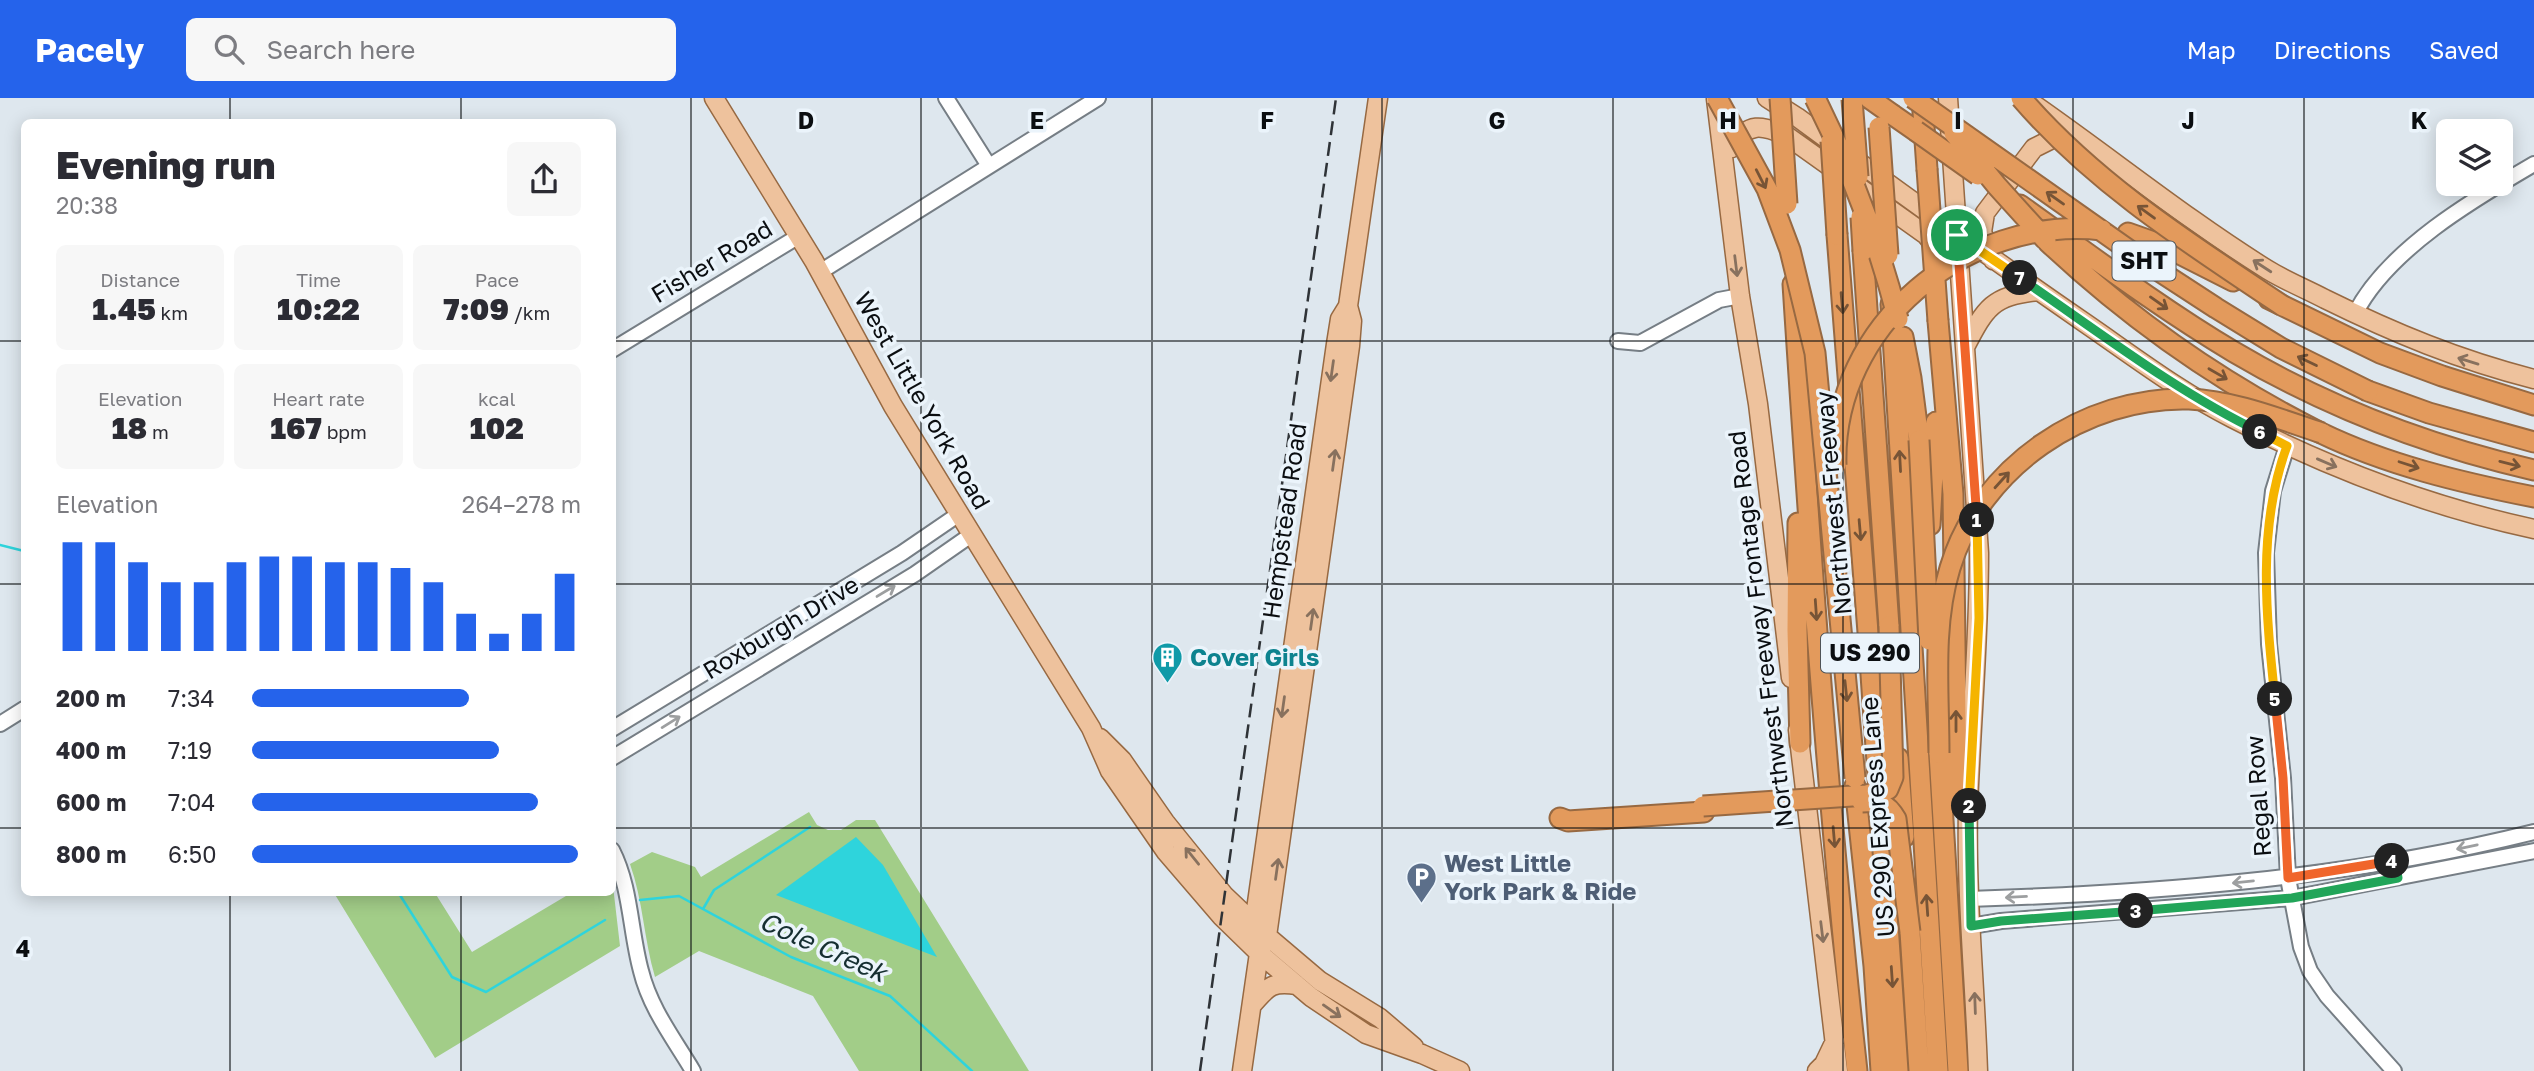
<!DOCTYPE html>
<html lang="en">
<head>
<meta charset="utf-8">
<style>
	:root { --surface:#fff; --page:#f7f7f7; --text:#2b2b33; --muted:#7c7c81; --accent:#2563eb }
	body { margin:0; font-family:"Golos Text",sans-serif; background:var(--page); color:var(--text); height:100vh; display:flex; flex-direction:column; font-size:26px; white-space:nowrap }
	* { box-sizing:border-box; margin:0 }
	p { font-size:23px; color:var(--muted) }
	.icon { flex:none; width:38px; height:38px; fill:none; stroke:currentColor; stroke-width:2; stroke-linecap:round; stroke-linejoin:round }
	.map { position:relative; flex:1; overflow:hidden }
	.details { position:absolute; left:21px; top:21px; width:595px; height:777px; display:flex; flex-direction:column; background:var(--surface); border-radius:10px; box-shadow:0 4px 18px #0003 }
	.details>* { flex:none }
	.fabs { position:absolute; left:2436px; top:21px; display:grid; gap:14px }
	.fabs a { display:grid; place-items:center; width:77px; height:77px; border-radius:10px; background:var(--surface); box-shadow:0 4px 18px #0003; font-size:35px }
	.pin { position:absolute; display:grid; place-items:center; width:60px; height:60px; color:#fff; margin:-30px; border:4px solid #fff; border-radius:50%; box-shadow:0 2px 7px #0007 }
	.km { position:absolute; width:35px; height:35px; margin:-18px; border-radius:50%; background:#222; color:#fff; font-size:19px; line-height:35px; text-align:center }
	.round { display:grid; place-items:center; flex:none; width:74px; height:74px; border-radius:10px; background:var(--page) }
	.overview { display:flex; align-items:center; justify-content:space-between; height:119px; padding:0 35px }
	h1 { font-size:38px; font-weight:800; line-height:52px }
	.metrics { display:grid; grid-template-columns:repeat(3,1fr); gap:10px; height:119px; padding:7px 35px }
	.metrics div { display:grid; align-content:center; border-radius:10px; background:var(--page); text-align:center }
	.metrics b { font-size:30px; font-weight:800 }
	.metrics small { font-size:19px; font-weight:400 }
	.metrics p { font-size:19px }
	.chart { height:196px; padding:14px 35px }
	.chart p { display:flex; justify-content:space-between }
	.chart svg { width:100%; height:126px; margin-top:7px; stroke:var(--accent); stroke-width:6 }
	ul { padding:0 35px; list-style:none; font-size:23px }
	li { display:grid; grid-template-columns:112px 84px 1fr; align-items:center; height:52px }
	li i { height:18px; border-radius:9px; background:var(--accent) }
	header { display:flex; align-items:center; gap:42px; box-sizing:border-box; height:98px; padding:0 35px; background:var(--accent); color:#fff }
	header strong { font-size:33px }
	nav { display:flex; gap:38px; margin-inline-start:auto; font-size:24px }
	.search { width:490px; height:63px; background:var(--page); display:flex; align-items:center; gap:18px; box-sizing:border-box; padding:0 24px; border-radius:10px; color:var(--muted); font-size:26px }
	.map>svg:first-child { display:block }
</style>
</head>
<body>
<header>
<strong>Pacely</strong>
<div class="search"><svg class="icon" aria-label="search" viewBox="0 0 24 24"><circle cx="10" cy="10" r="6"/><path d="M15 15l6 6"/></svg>Search here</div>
<nav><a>Map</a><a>Directions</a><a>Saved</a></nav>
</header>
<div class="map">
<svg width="2534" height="973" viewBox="0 0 2534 973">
	<rect width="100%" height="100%" fill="#dee7ee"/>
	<path fill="#a2cd88" d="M809 714 817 727 828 732H841L856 722H875L1029 973H859L813 898 699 853 655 879C644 842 643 802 630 766L652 754 695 769 701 779Z
		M613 788 620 848 435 960 334 795H435L472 854 571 795 612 794Z"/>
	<path fill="#2ed4dc" d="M856 739 883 767 937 859 776 797Z"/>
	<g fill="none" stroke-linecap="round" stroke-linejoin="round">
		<path stroke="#2ed4dc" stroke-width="2.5" d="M0 447 24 453
			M398 794 452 879 486 894 605 822
			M640 802 679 798 791 859 890 898 972 973
			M703 811 714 792 810 729"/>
		<defs>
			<path id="minor" d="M946 0 989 68
				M820 174 1098 0
				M2355 216C2387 152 2474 101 2534 66
				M1618 243 1640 245 1719 202 1740 198
				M612 252 799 138
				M2287 348 2273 393 2266 455 2269 546 2283 680 2288 780 2301 849 2310 873 2327 898 2394 973
				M0 626 24 611
				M612 631 902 455 959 416
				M612 660 915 476 971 437
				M612 752C631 789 630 833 641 873 650 910 674 941 693 973
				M1969 801C2159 795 2349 780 2534 734
				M1971 828 2001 823 2292 800 2534 753"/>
			<path id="major" d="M714 0 814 163 893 308 1091 630 1110 673 1166 754 1221 818 1259 855 1311 899 1366 936 1422 956 1460 973
				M1767 0 1797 19C1892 89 1988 158 2085 225 2133 258 2180 294 2232 320 2328 370 2428 408 2534 431
				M1948 0 1979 455C1979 541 1971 626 1968 711 1966 798 1975 886 1978 973
				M1716 1 1740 198 1758 306 1791 580
				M2032 5C2111 60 2186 121 2268 172 2286 183 2306 191 2325 201 2394 235 2459 262 2534 281
				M1732 50C1747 23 1763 27 1787 38L1926 137 1938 152
				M1993 162 1982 134 1985 115 2034 50 2052 41 2070 39
				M1965 249C1986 209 1992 198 2038 193
				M1798 632 1838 973
				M1100 640 1122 662 1165 724 1224 797 1267 838 1320 883 1380 920 1414 949
				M1259 855 1254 826 1336 246 1340 221 1348 208
				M1252 907C1268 889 1271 883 1297 887
				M1242 973 1259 855 1267 838 1350 248 1352 223 1348 208 1378 0
				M1817 973 1824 966 1835 943"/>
			<path id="highway" d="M1922 0 1927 71
				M1893 17 1916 33
				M2020 107C2090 157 2160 210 2234 254 2327 309 2429 348 2534 372
				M2128 135 2162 147 2233 183
				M1837 137 1869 547 1898 973
				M2048 144C2130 221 2221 285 2321 335 2387 367 2463 385 2534 399
				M1863 153 1890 543
				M1793 186C1810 448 1828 711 1857 973
				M2269 201 2380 255 2442 278 2534 307
				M1891 206 1938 973
				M1938 223 1953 396 1957 695 1968 713
				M1903 239 1911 280 1919 342
				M2368 293 2429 315 2534 344
				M1798 425 1797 532 1800 645
				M1930 427 1936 324
				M1939 655 1958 973
				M1898 660 1904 739
				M1855 688 1874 868 1881 973
				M1560 720 1568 723 1704 714
				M1909 818 1919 973"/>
		</defs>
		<use href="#minor" stroke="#767e85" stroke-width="18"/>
		<use href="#major" stroke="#976942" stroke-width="21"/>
		<use href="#highway" stroke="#976942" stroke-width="23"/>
		<use href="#minor" stroke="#fff" stroke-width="14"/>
		<use href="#major" stroke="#eec29d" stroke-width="18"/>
		<use href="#highway" stroke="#e39a5c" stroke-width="19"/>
		<path stroke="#2f3337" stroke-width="2.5" stroke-dasharray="14 7" stroke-linecap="butt" d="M1200 973 1336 0"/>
		<defs>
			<path id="highway-bridge" d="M1717 0 1767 91 1790 152 1815 255 1855 680
				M1780 0 1787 106
				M1815 0C1851 71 1878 144 1898 221
				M1869 0 1893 17
				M1913 0 2150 167 2216 210 2281 250 2368 293
				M2021 0C2094 85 2190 146 2283 208
				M1852 1 1858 79
				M1879 29 1888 157
				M1916 33 1978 77
				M1954 35 1997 88 2046 142
				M1831 43 1837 137
				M1927 71 1938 223
				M1861 119 1863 153
				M1919 342 1929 542
				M1836 367C1832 228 1966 117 2102 132
				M1939 655C1939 594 1932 528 1950 470 1980 369 2085 298 2189 301 2235 303 2279 321 2322 335
				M1862 704C1879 703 1887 705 1896 721L1910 834
				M1703 708 1867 697 1888 691 1893 679 1889 528"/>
		</defs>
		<use href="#highway-bridge" stroke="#976942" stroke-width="23" stroke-linecap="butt"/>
		<use href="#highway-bridge" stroke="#e39a5c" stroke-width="19"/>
	</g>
	<defs><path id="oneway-shaft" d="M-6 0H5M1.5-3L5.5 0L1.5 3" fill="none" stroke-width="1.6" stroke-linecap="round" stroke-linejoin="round" transform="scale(1.75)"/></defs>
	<g stroke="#775436">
		<use href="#oneway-shaft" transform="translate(1761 81) rotate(63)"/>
		<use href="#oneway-shaft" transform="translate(2055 100) rotate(-145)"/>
		<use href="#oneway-shaft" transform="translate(2146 114) rotate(-144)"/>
		<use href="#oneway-shaft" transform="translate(1842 205) rotate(85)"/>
		<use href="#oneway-shaft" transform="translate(2159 205) rotate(35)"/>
		<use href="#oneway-shaft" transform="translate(2307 263) rotate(-154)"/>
		<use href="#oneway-shaft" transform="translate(2218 276) rotate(30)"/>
		<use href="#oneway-shaft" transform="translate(1900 363) rotate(-93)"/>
		<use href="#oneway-shaft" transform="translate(2510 366) rotate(14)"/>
		<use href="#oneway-shaft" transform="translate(2409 367) rotate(18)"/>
		<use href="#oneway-shaft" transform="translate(2002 382) rotate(-48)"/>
		<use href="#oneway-shaft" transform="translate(1860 432) rotate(85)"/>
		<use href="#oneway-shaft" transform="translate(1816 512) rotate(86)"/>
		<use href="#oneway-shaft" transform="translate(1846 593) rotate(84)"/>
		<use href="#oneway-shaft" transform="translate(1956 623) rotate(-90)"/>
		<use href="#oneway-shaft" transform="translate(1834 739) rotate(85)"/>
		<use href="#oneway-shaft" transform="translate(1927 807) rotate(-94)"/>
		<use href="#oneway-shaft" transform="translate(1892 879) rotate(86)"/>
	</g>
	<g stroke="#88715e">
		<use href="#oneway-shaft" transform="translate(1736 168) rotate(83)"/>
		<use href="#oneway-shaft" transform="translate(2262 168) rotate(-147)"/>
		<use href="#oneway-shaft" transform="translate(2468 263) rotate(-163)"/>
		<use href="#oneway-shaft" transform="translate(1332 273) rotate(98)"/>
		<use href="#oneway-shaft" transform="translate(1334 362) rotate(-82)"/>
		<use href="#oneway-shaft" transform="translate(2327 365) rotate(23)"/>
		<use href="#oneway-shaft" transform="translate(1312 521) rotate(-82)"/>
		<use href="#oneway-shaft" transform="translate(1283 609) rotate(98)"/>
		<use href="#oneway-shaft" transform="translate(1192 758) rotate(-129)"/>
		<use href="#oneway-shaft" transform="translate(1277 771) rotate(-82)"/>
		<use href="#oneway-shaft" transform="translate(1822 834) rotate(83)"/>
		<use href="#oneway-shaft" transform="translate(1975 905) rotate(-92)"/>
		<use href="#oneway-shaft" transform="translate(1332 913) rotate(35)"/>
	</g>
	<g stroke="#9d9fa0">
		<use href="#oneway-shaft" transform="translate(886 493) rotate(-31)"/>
		<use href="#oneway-shaft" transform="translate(671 624) rotate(-32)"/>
		<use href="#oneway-shaft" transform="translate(2467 749) rotate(168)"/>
		<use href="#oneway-shaft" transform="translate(2243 784) rotate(174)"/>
		<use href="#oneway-shaft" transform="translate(2016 799) rotate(177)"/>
	</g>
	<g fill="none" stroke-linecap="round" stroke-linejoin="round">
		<defs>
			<path id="split-1" d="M1957 137 1977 422"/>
			<path id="split-2" d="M1969 708 1979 520 1977 422"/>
			<path id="split-3" d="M1969 708 1971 828 2001 823 2136 813"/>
			<path id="split-4" d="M2136 813 2292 800 2398 780 2395 762 2392 763"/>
			<path id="split-5" d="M2275 601 2283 680 2288 780 2392 763"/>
			<path id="split-6" d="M2260 334 2287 348C2257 429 2266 516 2275 601"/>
			<path id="split-7" d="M2020 180C2098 233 2175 293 2260 334"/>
			<path id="split-8" d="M1957 137 2020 180"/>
		</defs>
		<use href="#split-1" stroke="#fff" stroke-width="14"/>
		<use href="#split-2" stroke="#fff" stroke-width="14"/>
		<use href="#split-3" stroke="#fff" stroke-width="14"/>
		<use href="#split-4" stroke="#fff" stroke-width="14"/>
		<use href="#split-5" stroke="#fff" stroke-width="14"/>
		<use href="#split-6" stroke="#fff" stroke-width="14"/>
		<use href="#split-7" stroke="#fff" stroke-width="14"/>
		<use href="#split-8" stroke="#fff" stroke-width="14"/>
		<use href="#split-1" stroke="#f0652b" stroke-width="9"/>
		<use href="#split-2" stroke="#f5b400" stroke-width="9"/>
		<use href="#split-3" stroke="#22a559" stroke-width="9"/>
		<use href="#split-4" stroke="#22a559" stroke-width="9"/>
		<use href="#split-5" stroke="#f0652b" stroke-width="9"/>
		<use href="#split-6" stroke="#f5b400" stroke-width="9"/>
		<use href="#split-7" stroke="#22a559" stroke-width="9"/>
		<use href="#split-8" stroke="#f5b400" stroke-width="9"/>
	</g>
	<path fill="none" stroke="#0b0e11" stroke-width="2" stroke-opacity="0.55" d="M230 0V24M461 0V24M691 0V973M921 0V973M1152 0V973M1382 0V973M1613 0V973M1843 0V973M2073 0V973M2304 0V973M0 243H24M612 243H2534M0 486H24M612 486H2534M0 730H24M612 730H2534M230 794V973M461 794V973"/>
	<defs>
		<symbol id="building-pin" viewBox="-11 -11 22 30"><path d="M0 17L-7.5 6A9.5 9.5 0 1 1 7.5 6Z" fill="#0f9aa8" stroke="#ebf4fb"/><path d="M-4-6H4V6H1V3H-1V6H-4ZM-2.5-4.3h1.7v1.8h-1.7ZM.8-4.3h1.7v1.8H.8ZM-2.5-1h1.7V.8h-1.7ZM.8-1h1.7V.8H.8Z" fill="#fff"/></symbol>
		<symbol id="parking-pin" viewBox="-11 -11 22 30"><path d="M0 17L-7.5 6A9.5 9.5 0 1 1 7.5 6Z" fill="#5c6f8a" stroke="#ebf4fb"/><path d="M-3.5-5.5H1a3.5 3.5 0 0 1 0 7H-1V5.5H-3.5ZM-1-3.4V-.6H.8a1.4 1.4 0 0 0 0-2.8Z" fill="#fff"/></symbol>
	</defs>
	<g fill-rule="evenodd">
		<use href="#building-pin" x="1150" y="542" width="35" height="47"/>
		<use href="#parking-pin" x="1404" y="762" width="35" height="47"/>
	</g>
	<g text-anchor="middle" stroke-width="7" stroke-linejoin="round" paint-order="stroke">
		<g fill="#ebf4fb" stroke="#4e5357" stroke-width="2">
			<rect x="2112.5" y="143.5" width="63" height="39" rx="5"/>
			<rect x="1821" y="535.5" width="98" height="39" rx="5"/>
		</g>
		<g font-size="23" font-weight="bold" fill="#0b0e11">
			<text x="2144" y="171">SHT</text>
			<text x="1870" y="563">US 290</text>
		</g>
		<g font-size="24" fill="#0b0e11" stroke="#ebf4fb">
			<text transform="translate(712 164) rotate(-31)" y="8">Fisher Road</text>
			<text transform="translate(922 303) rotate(60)" y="8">West Little York Road</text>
			<text transform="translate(1834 405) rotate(-95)" y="8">Northwest Freeway</text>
			<text transform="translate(1285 423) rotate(-82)" y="8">Hempstead Road</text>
			<text transform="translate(781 530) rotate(-31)" y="8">Roxburgh Drive</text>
			<text transform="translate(1761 531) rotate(-97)" y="8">Northwest Freeway Frontage Road</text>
			<text transform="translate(2259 698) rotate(-94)" y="8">Regal Row</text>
			<text transform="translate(1878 719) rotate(-94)" y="8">US 290 Express Lane</text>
		</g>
		<g font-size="24" font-weight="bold" fill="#0d838f" stroke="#ebf4fb" text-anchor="start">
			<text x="1190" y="568">Cover Girls</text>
		</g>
		<g font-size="24" font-weight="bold" fill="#4e5e75" stroke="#ebf4fb" text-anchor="start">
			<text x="1444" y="774">West Little<tspan x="1444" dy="28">York Park &amp; Ride</tspan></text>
		</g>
		<g font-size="26" font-style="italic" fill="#162f31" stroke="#ebf4fb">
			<text transform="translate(823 849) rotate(24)" y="9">Cole Creek</text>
		</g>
	</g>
	<g font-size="23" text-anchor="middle" font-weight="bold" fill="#0b0e11" stroke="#ebf4fb" stroke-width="7" stroke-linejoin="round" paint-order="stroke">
		<text x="806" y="31">D</text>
		<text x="1037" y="31">E</text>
		<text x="1267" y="31">F</text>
		<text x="1497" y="31">G</text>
		<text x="1728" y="31">H</text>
		<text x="1958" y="31">I</text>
		<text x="2188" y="31">J</text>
		<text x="2419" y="31">K</text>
		<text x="23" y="859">4</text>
	</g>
</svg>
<div class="fabs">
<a><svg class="icon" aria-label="layers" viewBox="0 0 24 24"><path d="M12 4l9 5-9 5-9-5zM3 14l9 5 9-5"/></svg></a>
</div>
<div class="pin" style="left:1957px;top:137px;background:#1e9e55"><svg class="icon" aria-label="arrive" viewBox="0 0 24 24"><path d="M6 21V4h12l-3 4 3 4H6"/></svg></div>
<b class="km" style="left:1977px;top:422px">1</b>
<b class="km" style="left:1969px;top:708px">2</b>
<b class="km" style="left:2136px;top:813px">3</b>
<b class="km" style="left:2392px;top:763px">4</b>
<b class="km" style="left:2275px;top:601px">5</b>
<b class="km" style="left:2260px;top:334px">6</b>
<b class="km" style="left:2020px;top:180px">7</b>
<section class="details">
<div class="overview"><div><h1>Evening run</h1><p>20:38</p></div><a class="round"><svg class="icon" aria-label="share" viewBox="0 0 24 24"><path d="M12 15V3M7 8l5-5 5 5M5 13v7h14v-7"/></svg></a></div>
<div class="metrics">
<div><p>Distance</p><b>1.45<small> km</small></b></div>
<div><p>Time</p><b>10:22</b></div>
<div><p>Pace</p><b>7:09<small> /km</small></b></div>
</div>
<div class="metrics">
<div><p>Elevation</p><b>18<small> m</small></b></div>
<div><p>Heart rate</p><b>167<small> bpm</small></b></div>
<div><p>kcal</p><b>102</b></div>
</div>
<div class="chart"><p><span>Elevation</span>264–278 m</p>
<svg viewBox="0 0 160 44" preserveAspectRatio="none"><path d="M5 44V6M15 44V6M25 44V13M35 44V20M45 44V20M55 44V13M65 44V11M75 44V11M85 44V13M95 44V13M105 44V15M115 44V20M125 44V31M135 44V38M145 44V31M155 44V17"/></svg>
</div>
<ul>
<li><b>200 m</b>7:34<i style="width:66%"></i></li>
<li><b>400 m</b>7:19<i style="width:75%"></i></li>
<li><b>600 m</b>7:04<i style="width:87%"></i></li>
<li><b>800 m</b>6:50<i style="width:99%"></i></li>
</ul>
</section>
</div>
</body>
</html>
